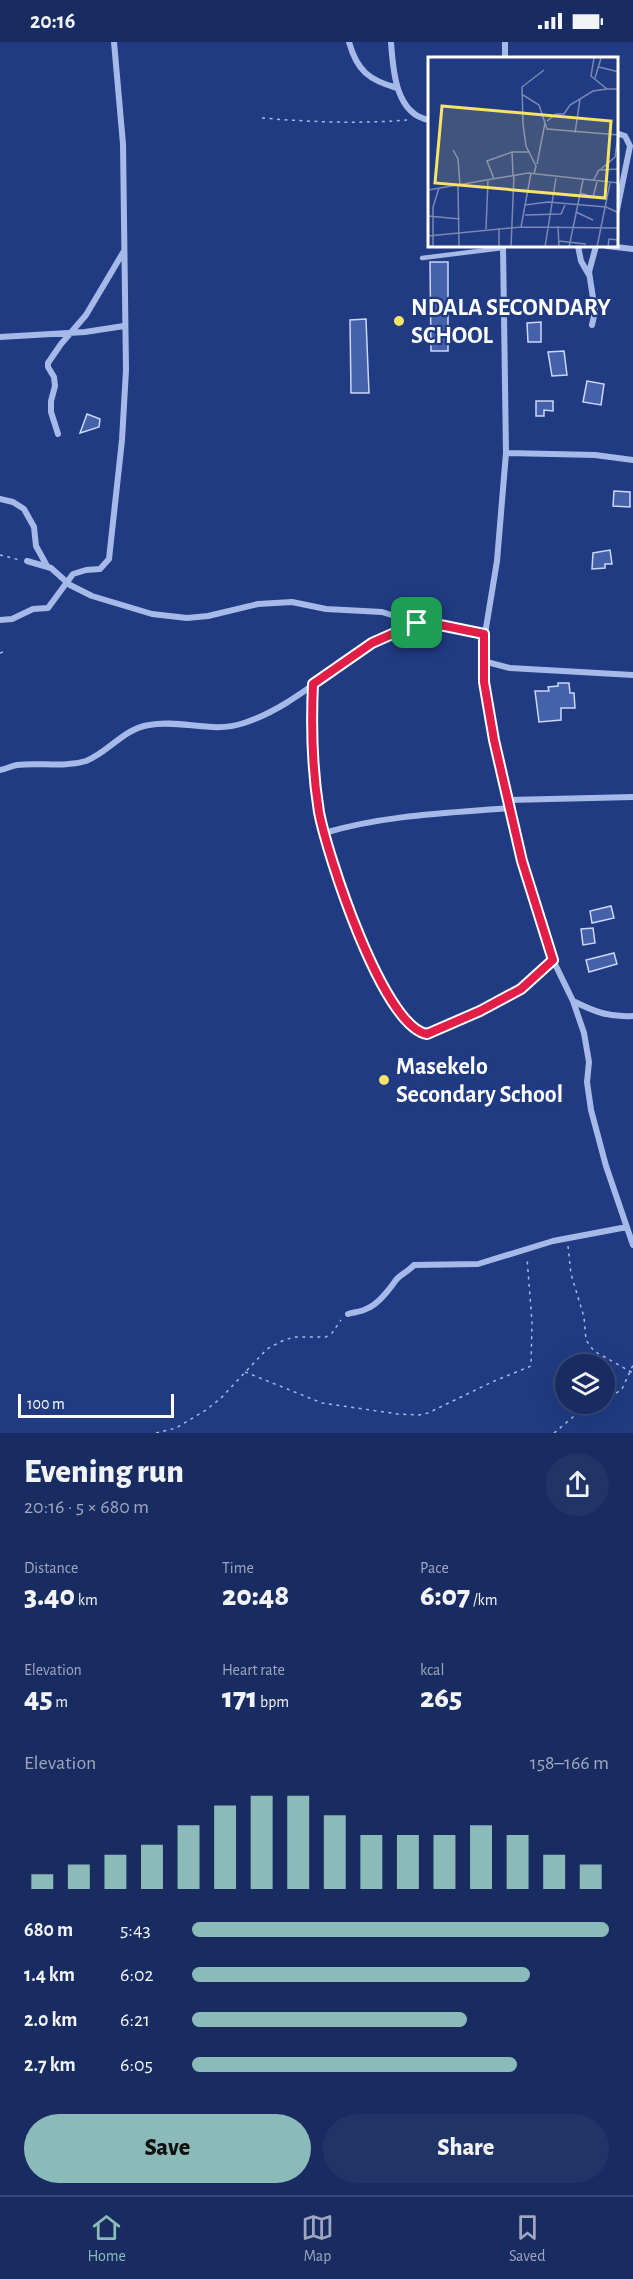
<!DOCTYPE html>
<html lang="en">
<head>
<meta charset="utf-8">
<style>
	:root { --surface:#182c62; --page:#213468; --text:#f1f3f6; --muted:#9fa7be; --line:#364877; --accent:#8bbbb9 }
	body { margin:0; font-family:"Alegreya Sans",sans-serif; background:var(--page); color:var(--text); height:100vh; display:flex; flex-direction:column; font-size:22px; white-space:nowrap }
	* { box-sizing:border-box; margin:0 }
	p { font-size:20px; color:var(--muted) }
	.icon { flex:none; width:33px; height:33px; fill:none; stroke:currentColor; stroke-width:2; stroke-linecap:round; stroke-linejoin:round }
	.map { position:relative; height:1391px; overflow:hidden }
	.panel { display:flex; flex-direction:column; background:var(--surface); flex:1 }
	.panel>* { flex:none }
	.controls { position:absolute; left:555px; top:1312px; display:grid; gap:12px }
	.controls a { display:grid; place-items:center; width:60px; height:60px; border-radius:50%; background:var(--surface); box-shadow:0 6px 24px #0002,0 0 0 2px var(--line); font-size:30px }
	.scale { position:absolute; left:18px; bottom:15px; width:156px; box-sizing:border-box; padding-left:6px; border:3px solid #fff; border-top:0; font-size:16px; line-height:21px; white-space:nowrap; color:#fff; -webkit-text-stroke:4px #203b82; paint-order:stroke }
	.pin { position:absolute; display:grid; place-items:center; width:51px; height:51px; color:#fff; margin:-26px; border-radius:12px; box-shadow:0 3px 9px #0006 }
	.round { display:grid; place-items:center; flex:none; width:63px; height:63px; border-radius:32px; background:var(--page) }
	.overview { display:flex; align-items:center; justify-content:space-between; height:102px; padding:0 24px }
	h1 { font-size:33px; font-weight:800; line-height:45px }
	.metrics { display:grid; grid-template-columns:repeat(3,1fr); gap:9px; height:102px; padding:6px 24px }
	.metrics div { display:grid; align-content:center }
	.metrics b { font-size:30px; font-weight:800 }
	.metrics small { font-size:16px; font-weight:400 }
	.metrics p { font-size:16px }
	.chart { height:168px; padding:12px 24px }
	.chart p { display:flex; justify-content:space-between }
	.chart svg { width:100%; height:108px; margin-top:6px; stroke:var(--accent); stroke-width:6 }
	.button { display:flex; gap:12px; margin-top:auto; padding:12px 24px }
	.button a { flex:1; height:69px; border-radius:36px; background:var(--accent); color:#111; font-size:24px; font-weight:800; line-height:69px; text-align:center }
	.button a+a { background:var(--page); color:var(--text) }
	ul { padding:0 24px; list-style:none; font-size:20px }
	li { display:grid; grid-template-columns:96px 72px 1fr; align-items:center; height:45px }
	li i { height:15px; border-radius:8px; background:var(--accent) }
	.status { display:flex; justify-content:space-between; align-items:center; height:42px; padding:0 30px; background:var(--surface); direction:ltr }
	.status svg { height:16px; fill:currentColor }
	.dock { display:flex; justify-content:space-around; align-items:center; height:84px; border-top:2px solid var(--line); background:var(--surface); font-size:16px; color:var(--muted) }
	.dock a { display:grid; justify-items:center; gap:3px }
	.dock .active { color:var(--accent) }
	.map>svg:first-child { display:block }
</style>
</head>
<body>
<div class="status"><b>20:16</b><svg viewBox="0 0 49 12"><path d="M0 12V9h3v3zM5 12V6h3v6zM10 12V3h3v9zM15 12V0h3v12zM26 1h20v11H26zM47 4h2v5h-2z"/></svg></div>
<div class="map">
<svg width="633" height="1391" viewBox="0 0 633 1391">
	<rect width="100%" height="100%" fill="#203b82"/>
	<path fill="#4461aa" stroke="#cad7f7" stroke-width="1.5" d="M430 220H448V309H431Z
		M366 277 369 351H351L350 278Z
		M541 280V300H528L527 281Z
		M564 309 567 333 552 334 548 310Z
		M587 339 604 342 601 363 583 360Z
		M536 359H553V369L544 368V374H536Z
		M87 372 100 377 99 385 80 391Z
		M614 449 630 450V465L613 464Z
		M610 508 612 522H605V526L592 527 593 511Z
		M558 641H569L570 651H574L575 666H561V678L539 680 535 649H549L548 645 558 644Z
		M611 864 614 876 592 881 590 869Z
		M593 886 595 901 583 903 581 887Z
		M614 911 617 922 589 930 586 918Z"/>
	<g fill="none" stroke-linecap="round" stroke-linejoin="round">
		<path stroke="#a6bae9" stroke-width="1.5" stroke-dasharray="3 4.5" stroke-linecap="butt" d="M262 76C311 80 358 82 407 78
			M0 513 20 518
			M0 611 6 609
			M568 1204 571 1232 584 1275 586 1298 594 1309 633 1331
			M245 1330 322 1361 398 1372 419 1373 428 1371 492 1340 531 1324 532 1280 527 1216
			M604 1360 622 1347 633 1323
			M156 1391 176 1386 206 1368 221 1356 267 1307 282 1299 294 1295H326L332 1291 341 1278
			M554 1391 579 1370 599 1362"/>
		<path stroke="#a6bae9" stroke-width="4.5" d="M422 216 503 206"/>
		<path stroke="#a6bae9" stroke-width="6" d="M349 0C357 29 369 38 397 46
			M391 0C393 27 395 72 429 78
			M505 16V0
			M616 91 625 94 630 104 616 173
			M503 204 506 411 497 519 485 592 484 640 494 698 522 819 553 918 573 959 584 991 589 1020 587 1040 591 1068 606 1124 633 1203
			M578 204 581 219 589 233
			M607 204 633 207
			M592 283 595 269 589 230 596 204
			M0 295 85 290 124 284
			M58 392 51 370V359L55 344 54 335 48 325V321L61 302 86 273 124 209
			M506 411 595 413 633 418
			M0 457 13 460 24 467 34 485 36 504 47 524
			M27 519 51 526 70 543 92 554 152 572 187 576 208 574 258 562 292 560 326 567 382 570 417 581
			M0 578 12 577 33 567 48 566 73 532 86 528 100 527 109 517 122 398 126 328 123 102 114 0
			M483 619 510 626 633 633
			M313 642C310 686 311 730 320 773 328 814 382 975 420 990 434 996 504 958 519 948 532 940 543 928 553 918
			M0 728C6 727 11 724 17 723 40 720 64 726 86 719 109 710 123 687 149 683 181 677 212 692 244 681 297 664 338 618 388 594 397 589 407 583 417 581 438 577 464 588 485 592
			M509 758 633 755
			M324 791C385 773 448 771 510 766
			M573 959C593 969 610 976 633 974
			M348 1272C354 1270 361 1270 366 1267 378 1263 389 1248 396 1238 401 1232 409 1229 414 1223L478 1222 553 1199 627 1185"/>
	</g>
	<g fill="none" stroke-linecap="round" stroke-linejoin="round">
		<defs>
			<path id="route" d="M417 581 440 583 484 592V640L494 698 522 819 553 918 521 947 480 969 427 992C383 985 327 812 319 770 312 727 311 685 313 642L372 601Z"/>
		</defs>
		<use href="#route" stroke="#fff" stroke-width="12"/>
		<use href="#route" stroke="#e11d48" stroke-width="8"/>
	</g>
	<g fill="#f7e466" stroke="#203b82" stroke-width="2">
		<circle cx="399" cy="279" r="6"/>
		<circle cx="384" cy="1038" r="6"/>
	</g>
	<g text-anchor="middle" stroke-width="4.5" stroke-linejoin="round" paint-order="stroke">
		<g font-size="24" font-weight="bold" fill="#fff" stroke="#203b82" text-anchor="start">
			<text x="411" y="273">NDALA SECONDARY<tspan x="411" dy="28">SCHOOL</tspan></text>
			<text x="396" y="1032">Masekelo<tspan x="396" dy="28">Secondary School</tspan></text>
		</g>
	</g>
	<g transform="translate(428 15)">
		<rect width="190" height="190" fill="#203b82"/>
		<path fill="none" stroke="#7989b4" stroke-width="1.5" d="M166 1 163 19 179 32H191M171 10 191 15M167 21 173 1M95 38 111 48 119 72 191 78M119 64 128 57H136L142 48 165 34 179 32M147 76 152 42M25 93 30 102 32 128M84 95 85 118M109 107 117 66M173 112 187 100 190 78M106 117 108 109 98 89 95 67 94 30 116 13M66 122 59 104 84 95H102M165 124 171 113 191 112M30 128 31 190M0 133 100 116 191 126M152 136 165 140 169 125M97 148 120 145 178 150 191 156M148 155 165 163M97 158 133 157 137 148M0 159 32 162M130 169 131 190M93 170 103 116M71 171V190M58 172 60 124M0 179 93 170 191 171M131 184 158 187M5 190V150L11 131M83 190 86 118M117 190 128 121M141 190 155 123M169 190 182 126M180 190 181 182 191 183"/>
		<path fill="#f7e466" fill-opacity="0.15" stroke="#f7e466" stroke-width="3" d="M14 49 183 64 177 141 7 126Z"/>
		<rect width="190" height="190" fill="none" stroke="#fff" stroke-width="3"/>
	</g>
</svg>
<div class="controls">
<a><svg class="icon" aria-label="layers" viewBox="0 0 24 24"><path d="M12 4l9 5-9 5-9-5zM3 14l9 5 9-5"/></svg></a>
</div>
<div class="scale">100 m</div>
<div class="pin" style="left:417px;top:581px;background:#1e9e55"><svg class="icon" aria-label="arrive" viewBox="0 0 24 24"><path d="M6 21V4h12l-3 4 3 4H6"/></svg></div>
</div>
<section class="panel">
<div class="overview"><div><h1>Evening run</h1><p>20:16 · 5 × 680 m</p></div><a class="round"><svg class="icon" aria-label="share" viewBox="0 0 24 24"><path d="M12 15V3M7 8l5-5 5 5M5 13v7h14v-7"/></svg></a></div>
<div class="metrics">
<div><p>Distance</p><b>3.40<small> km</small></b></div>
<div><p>Time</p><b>20:48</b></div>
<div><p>Pace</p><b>6:07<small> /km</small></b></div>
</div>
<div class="metrics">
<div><p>Elevation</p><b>45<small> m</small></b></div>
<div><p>Heart rate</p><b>171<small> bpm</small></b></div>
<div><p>kcal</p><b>265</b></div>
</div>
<div class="chart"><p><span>Elevation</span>158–166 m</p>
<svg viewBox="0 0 160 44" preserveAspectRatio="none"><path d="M5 44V38M15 44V34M25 44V30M35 44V26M45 44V18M55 44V10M65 44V6M75 44V6M85 44V14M95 44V22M105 44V22M115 44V22M125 44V18M135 44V22M145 44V30M155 44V34"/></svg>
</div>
<ul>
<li><b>680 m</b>5:43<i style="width:100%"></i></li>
<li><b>1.4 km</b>6:02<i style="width:81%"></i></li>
<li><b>2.0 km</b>6:21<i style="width:66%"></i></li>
<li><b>2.7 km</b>6:05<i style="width:78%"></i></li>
</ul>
<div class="button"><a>Save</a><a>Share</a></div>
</section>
<nav class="dock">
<a class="active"><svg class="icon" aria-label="home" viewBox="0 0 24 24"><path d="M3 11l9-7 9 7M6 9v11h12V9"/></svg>Home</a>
<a><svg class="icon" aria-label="map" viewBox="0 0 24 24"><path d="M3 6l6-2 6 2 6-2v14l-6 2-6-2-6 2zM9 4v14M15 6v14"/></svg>Map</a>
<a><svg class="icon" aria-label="saved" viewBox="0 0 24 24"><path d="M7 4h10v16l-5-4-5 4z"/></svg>Saved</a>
</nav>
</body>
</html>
